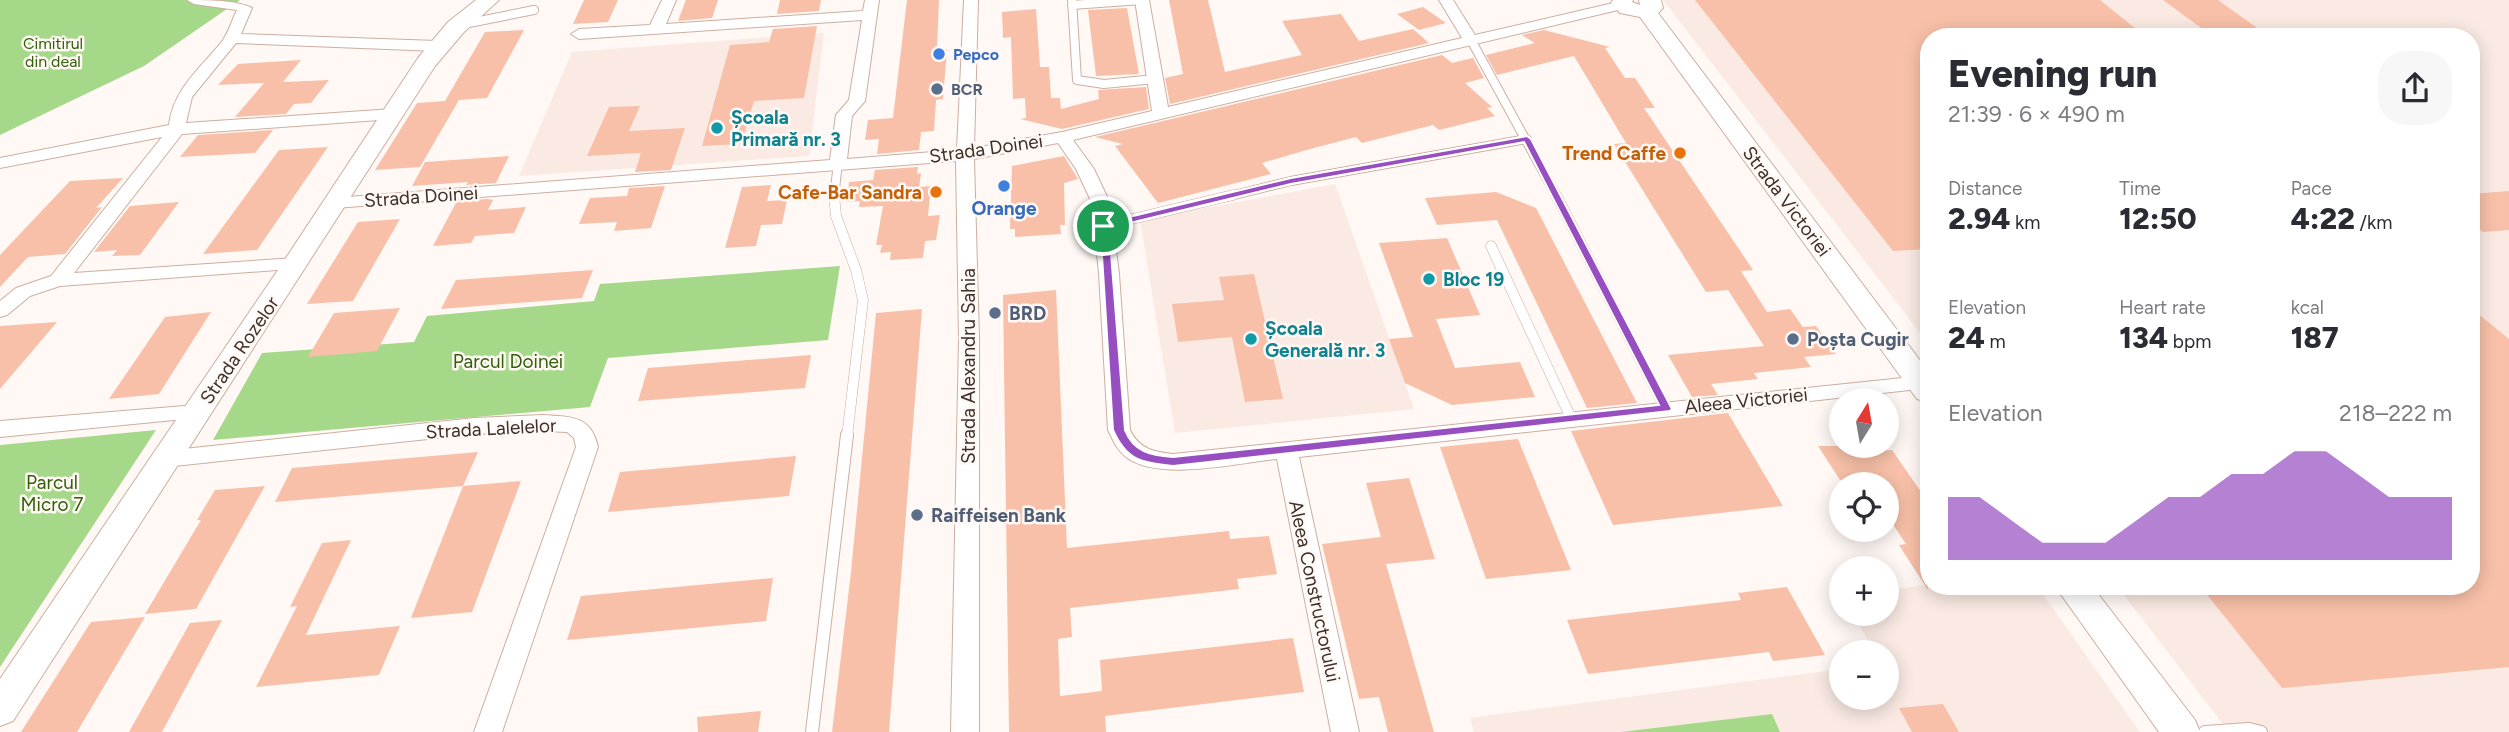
<!DOCTYPE html>
<html lang="en">
<head>
<meta charset="utf-8">
<style>
	:root { --surface:#fff; --page:#f7f7f7; --text:#2b2b33; --muted:#7c7c81; --accent:#974ec1 }
	body { margin:0; font-family:Figtree,sans-serif; background:var(--page); color:var(--text); height:100vh; display:flex; flex-direction:column; font-size:26px; white-space:nowrap }
	* { box-sizing:border-box; margin:0 }
	p { font-size:23px; color:var(--muted) }
	.icon { flex:none; width:38px; height:38px; fill:none; stroke:currentColor; stroke-width:2; stroke-linecap:round; stroke-linejoin:round }
	.map { position:relative; flex:1; overflow:hidden }
	.side { position:absolute; left:1920px; top:28px; width:560px; height:567px; display:flex; flex-direction:column; background:var(--surface); border-radius:28px; box-shadow:0 4px 18px #0003 }
	.side>* { flex:none }
	.needle { width:46px; rotate:11deg }
	.buttons { position:absolute; left:1829px; top:388px; display:grid; gap:14px }
	.buttons a { display:grid; place-items:center; width:70px; height:70px; border-radius:50%; background:var(--surface); box-shadow:0 4px 18px #0003; font-size:35px }
	.pin { position:absolute; display:grid; place-items:center; width:60px; height:60px; color:#fff; margin:-30px; border:4px solid #fff; border-radius:50%; box-shadow:0 2px 7px #0007 }
	.round { display:grid; place-items:center; flex:none; width:74px; height:74px; border-radius:28px; background:var(--page) }
	.overview { display:flex; align-items:center; justify-content:space-between; height:119px; padding:0 28px }
	h1 { font-size:38px; font-weight:800; line-height:52px }
	.stats { display:grid; grid-template-columns:repeat(3,1fr); gap:10px; height:119px; padding:7px 28px }
	.stats div { display:grid; align-content:center }
	.stats b { font-size:30px; font-weight:800 }
	.stats small { font-size:19px; font-weight:400 }
	.stats p { font-size:19px }
	.chart { height:196px; padding:14px 28px }
	.chart p { display:flex; justify-content:space-between }
	.chart svg { width:100%; height:126px; margin-top:7px; fill:var(--accent); opacity:.7 }
	.map>svg:first-child { display:block }
</style>
</head>
<body>
<div class="map">
<svg width="2509" height="732" viewBox="0 0 2509 732">
	<rect width="100%" height="100%" fill="#fff8f5"/>
	<path fill="#faeae3" d="M1663 0H2509V732H2229L2117 586H2471V37H1928V343Z
		M824 33 809 156 519 176 572 52Z
		M1335 184 1414 409 1175 433 1140 220Z
		M1928 585 2037 586 2140 732H1474L1470 718 1841 669V698H1886V653H1875L1853 614H1886L1887 590Z"/>
	<path fill="#a6d88a" d="M0 0H240L144 66 0 135Z
		M840 266 828 340 608 358 590 407 213 440 262 353 414 342 427 316 594 301 600 284Z
		M156 430 0 667V445Z
		M1772 714 1780 732H1621Z"/>
	<path fill="#f8c0a8" d="M584 0H618L608 22 573 24Z
		M686 0H718L712 18 678 21Z
		M780 0H821L819 11 777 14Z
		M907 0H939L937 49H947L943 99 936 100 934 131 921 132 919 150 877 154 879 139 865 140 868 120 893 118Z
		M1169 0H1208L1225 72 1302 55 1282 21 1341 14 1359 41 1413 29 1429 43 1170 104 1165 78 1183 74Z
		M1695 0H2100L2146 37H1928V249L1893 251Z
		M2163 0H2218L2260 30 2208 33Z
		M1423 7 1446 23 1419 30 1397 14Z
		M1127 8 1139 74 1096 76 1088 10Z
		M1036 9 1040 67H1049L1051 98H1060L1061 109 1099 99 1098 90 1146 87 1149 109 1062 129 1020 119 1026 118 1025 98 1013 99 1011 37 1003 38 1002 12Z
		M817 26 804 98 754 101 741 144 702 146 730 45 769 42 773 29Z
		M524 30 487 98 445 101 485 32Z
		M1544 30 1610 47 1605 48 1625 78H1635L1655 108H1644L1753 270 1741 271 1767 312 1790 309 1803 327 1816 326 1836 354 1804 357 1811 367 1754 373 1758 379 1711 384 1718 395 1692 397 1668 355 1764 346 1728 290 1706 292 1614 144 1626 143 1574 56 1497 75 1486 55 1535 43 1522 35Z
		M1442 55 1452 63 1473 58 1484 78 1465 83 1492 107 1487 108 1495 116 1439 130 1433 125 1362 143 1356 137 1310 149 1262 163 1271 174 1158 203 1115 146 1123 144 1095 137Z
		M301 60 283 82 329 80 311 103 294 104 286 114 235 117 264 83 218 85 238 64Z
		M459 100 420 167 375 170 417 103Z
		M640 106 629 131 685 128 671 170 635 172 641 153 587 156 609 107Z
		M273 130 255 153 180 157 198 135Z
		M328 147 257 250 203 254 279 150Z
		M509 156 496 183 466 185 468 182 412 186 425 162Z
		M1064 156 1078 179 1064 183 1065 225H1060L1061 234 1015 237V229H1010L1012 166Z
		M918 167 917 174 921 173 919 187 931 186 928 216 940 215 936 240 925 241 923 258 890 260 891 252 880 253 882 245H876L883 206 859 207 860 201 846 202 849 182 873 180 875 170Z
		M123 178 96 208 102 207 65 254 28 257 0 287V255L70 181Z
		M771 185 767 201 787 200 782 224 761 225 756 246 725 248 742 187Z
		M665 186 651 228 614 231 617 222 579 224 590 198 627 196 629 188Z
		M2509 191V230L2483 232 2471 223V194Z
		M1496 192 1536 208 1637 403 1587 408 1497 220 1437 225 1425 198Z
		M488 199 493 200 488 210 526 207 514 233 475 236 471 243 433 246 457 201Z
		M179 202 140 255 112 256 117 250 94 252 130 206Z
		M400 219 353 301 307 304 358 222Z
		M1447 238 1480 315 1436 319 1455 368 1520 362 1535 397 1452 405 1405 383 1389 339 1413 337 1379 243Z
		M593 270 582 298 441 309 456 280Z
		M1254 274 1283 399 1245 402 1232 337 1178 342 1172 304 1224 300 1219 277Z
		M1056 290 1067 548 1229 531 1230 539 1269 536 1277 574 1237 579 1239 589 1070 608 1072 637 1058 639 1060 696 1102 691 1100 660 1293 638 1304 692 1105 716 1106 732H1009L1003 295Z
		M400 308 377 351 308 357 334 313Z
		M2471 308 2509 339V667L2282 688 2200 586H2471Z
		M922 309 889 732H832L851 572 876 313Z
		M211 312 159 394 109 399 165 317Z
		M57 322 0 389V326Z
		M811 355 805 388 638 401 648 368Z
		M1728 413 1783 506 1613 525 1571 431Z
		M1518 439 1571 570 1486 579 1440 447Z
		M1818 446H1866L1870 452 1892 450 1928 502V590L1899 545 1906 544 1886 514V485H1876L1871 477 1840 480Z
		M478 452 463 486 275 502 292 468Z
		M796 456 789 496 608 512 620 472Z
		M1409 478 1435 559 1386 564 1434 732H1388L1379 697 1359 699 1322 544 1381 537 1366 483Z
		M521 481 472 612 411 618 463 486Z
		M265 486 196 609 145 614 201 520H197L215 490Z
		M351 540 306 635 400 626 379 675 256 687 297 606 290 607 322 543Z
		M773 578 766 621 567 640 581 596Z
		M1787 587 1825 655 1773 661 1769 652 1588 674 1567 620 1741 600 1738 593Z
		M145 617 77 732H21L91 622Z
		M222 620 162 732H129L190 623Z
		M1943 704 1959 732H1912L1899 708Z
		M761 711 758 732H698L697 717Z"/>
	<g fill="none" stroke-linecap="round" stroke-linejoin="round">
		<defs>
			<path id="lane-far2" d="M1072 0 1077 80 1104 84 1155 79
				M1072 5 1142 0
				M464 24 534 10
				M1471 40 1557 197
				M834 197 838 163
				M1226 197 1291 181 1527 139"/>
			<path id="lane-far1" d="M834 195 836 216 856 270 863 300 847 437
				M1556 195 1666 409
				M1103 226 1233 195
				M1491 246 1571 418"/>
			<path id="lane" d="M812 732 847 435
				M2205 732 2249 729 2261 732"/>
			<path id="street" d="M187 0C207 0 237 0 252 8L241 34 437 41 445 46 437 51 236 43 192 97 186 123 393 109 401 114 393 119 182 134 74 273 296 258 303 260 306 264 303 268 60 286 30 296 7 315 0 317V301L16 288 51 276 162 137 0 168V158L169 125C173 89 201 68 223 40 229 31 232 20 237 10L194 4Z
				M662 0H676L666 24 863 11 865 0H879L865 101 852 116 847 159 957 150 964 0H978L974 148 1062 132 1152 111 1135 0H1149L1168 107 1462 38 1439 0H1453L1475 35 1622 1 1627 2 1629 5 1627 8 1622 9 1073 140 1094 169 1110 203 1119 274 1130 430C1139 449 1154 452 1173 454L1922 376 1928 378V388L1299 457 1359 732H1331L1277 459C1238 463 1158 482 1126 457 1117 450 1113 440 1108 430L1099 274 1092 203 1076 169 1058 143 974 159 979 339V732H951L959 339 956 161 335 208 326 203 335 198 830 160 836 115 849 100 862 20 579 39 571 34 579 29 650 25Z
				M197 405 205 407 208 412 205 417 0 437V421Z
				M543 415C571 417 591 415 598 447L502 732H474L576 447 574 438 567 432 543 431 475 434 165 467 157 465 154 459 157 453 165 451 475 418Z"/>
			<path id="secondary" d="M476 0H499L464 32 435 66 13 721 0 726V679L282 264 418 58 448 22Z
				M1613 0H1633L1632 2 1640 5 1639 0H1661L1663 8 1658 13 1928 371V402L1917 399 1640 17 1620 13 1611 3Z
				M2055 586H2092L2195 720 2200 732H2159Z"/>
		</defs>
		<use href="#lane-far2" stroke="#cdaea1" stroke-width="10"/>
		<use href="#lane-far1" stroke="#cdaea1" stroke-width="11"/>
		<use href="#lane" stroke="#cdaea1" stroke-width="14"/>
		<use href="#street" stroke="#cdaea1" stroke-width="2"/>
		<use href="#secondary" stroke="#cdaea1" stroke-width="2"/>
		<use href="#lane-far2" stroke="#fff" stroke-width="8"/>
		<use href="#lane-far1" stroke="#fff" stroke-width="10"/>
		<use href="#lane" stroke="#fff" stroke-width="12"/>
		<use href="#street" fill="#fff" fill-rule="evenodd"/>
		<use href="#secondary" fill="#fff" fill-rule="evenodd"/>
	</g>
	<path fill="#974ec1" stroke="#fff" stroke-width="2" fill-rule="evenodd" d="M1527 136 1531 139 1672 409 1670 411 1173 466C1141 463 1126 460 1113 430L1100 224 1291 178ZM1524 142 1659 405 1173 457C1150 455 1134 452 1125 430L1109 228 1291 184Z"/>
	<g fill="#3f7fe0" stroke="#fff8f5" stroke-width="2.5">
		<circle cx="939" cy="54" r="7"/>
		<circle cx="1004" cy="186" r="7"/>
	</g>
	<g fill="#5c6f8a" stroke="#fff8f5" stroke-width="2.5">
		<circle cx="937" cy="89" r="7"/>
		<circle cx="995" cy="313" r="7"/>
		<circle cx="1793" cy="339" r="7"/>
		<circle cx="917" cy="515" r="7"/>
	</g>
	<g fill="#0f9aa8" stroke="#fff8f5" stroke-width="2.5">
		<circle cx="717" cy="128" r="7"/>
		<circle cx="1429" cy="279" r="7"/>
		<circle cx="1251" cy="339" r="7"/>
	</g>
	<g fill="#e8710a" stroke="#fff8f5" stroke-width="2.5">
		<circle cx="1680" cy="153" r="7"/>
		<circle cx="936" cy="192" r="7"/>
	</g>
	<g text-anchor="middle" stroke-width="5" stroke-linejoin="round" paint-order="stroke">
		<g font-size="16" fill="#32600a" stroke="#fff8f5">
			<text x="53" y="49">Cimitirul<tspan x="53" dy="18">din deal</tspan></text>
		</g>
		<g font-size="16" font-weight="bold" fill="#366cbe" stroke="#fff8f5" text-anchor="start">
			<text x="953" y="60">Pepco</text>
		</g>
		<g font-size="16" font-weight="bold" fill="#4e5e75" stroke="#fff8f5" text-anchor="start">
			<text x="951" y="95">BCR</text>
		</g>
		<g font-size="19" font-weight="bold" fill="#0d838f" stroke="#fff8f5" text-anchor="start">
			<text x="731" y="124">Școala<tspan x="731" dy="22">Primară nr. 3</tspan></text>
			<text x="1443" y="286">Bloc 19</text>
			<text x="1265" y="335">Școala<tspan x="1265" dy="22">Generală nr. 3</tspan></text>
		</g>
		<g font-size="19" fill="#3d302b" stroke="#fff8f5">
			<text transform="translate(986 148) rotate(-8)" y="7">Strada Doinei</text>
			<text transform="translate(421 196) rotate(-4)" y="7">Strada Doinei</text>
			<text transform="translate(1787 201) rotate(53)" y="7">Strada Victoriei</text>
			<text transform="translate(239 350) rotate(-56)" y="7">Strada Rozelor</text>
			<text transform="translate(968 366) rotate(-90)" y="7">Strada Alexandru Sahia</text>
			<text transform="translate(1746 400) rotate(-6)" y="7">Aleea Victoriei</text>
			<text transform="translate(491 428) rotate(-3)" y="7">Strada Lalelelor</text>
			<text transform="translate(1315 591) rotate(78)" y="7">Aleea Constructorului</text>
		</g>
		<g font-size="19" font-weight="bold" fill="#c56008" stroke="#fff8f5" text-anchor="end">
			<text x="1666" y="160">Trend Caffe</text>
			<text x="922" y="199">Cafe-Bar Sandra</text>
		</g>
		<g font-size="19" font-weight="bold" fill="#366cbe" stroke="#fff8f5">
			<text x="1004" y="215">Orange</text>
		</g>
		<g font-size="19" font-weight="bold" fill="#4e5e75" stroke="#fff8f5" text-anchor="start">
			<text x="1009" y="320">BRD</text>
			<text x="1807" y="346">Poșta Cugir</text>
			<text x="931" y="522">Raiffeisen Bank</text>
		</g>
		<g font-size="19" fill="#32600a" stroke="#fff8f5">
			<text x="508" y="368">Parcul Doinei</text>
			<text x="52" y="489">Parcul<tspan x="52" dy="22">Micro 7</tspan></text>
		</g>
	</g>
</svg>
<div class="buttons">
<a><svg class="needle" viewBox="-14 -14 28 28"><path d="M0-13l5 13h-10z" fill="#e53935"/><path d="M0 13l5-13h-10z" fill="#7c7c81"/></svg></a>
<a><svg class="icon" aria-label="locate" viewBox="0 0 24 24"><circle cx="12" cy="12" r="6"/><path d="M12 2v4M12 18v4M2 12h4M18 12h4"/></svg></a>
<a>+</a>
<a>−</a>
</div>
<div class="pin" style="left:1103px;top:226px;background:#1e9e55"><svg class="icon" aria-label="arrive" viewBox="0 0 24 24"><path d="M6 21V4h12l-3 4 3 4H6"/></svg></div>
<section class="side">
<div class="overview"><div><h1>Evening run</h1><p>21:39 · 6 × 490 m</p></div><a class="round"><svg class="icon" aria-label="share" viewBox="0 0 24 24"><path d="M12 15V3M7 8l5-5 5 5M5 13v7h14v-7"/></svg></a></div>
<div class="stats">
<div><p>Distance</p><b>2.94<small> km</small></b></div>
<div><p>Time</p><b>12:50</b></div>
<div><p>Pace</p><b>4:22<small> /km</small></b></div>
</div>
<div class="stats">
<div><p>Elevation</p><b>24<small> m</small></b></div>
<div><p>Heart rate</p><b>134<small> bpm</small></b></div>
<div><p>kcal</p><b>187</b></div>
</div>
<div class="chart"><p><span>Elevation</span>218–222 m</p>
<svg viewBox="0 0 160 44" preserveAspectRatio="none"><path d="M0 44V22L10 22L20 30L30 38L40 38L50 38L60 30L70 22L80 22L90 14L100 14L110 6L120 6L130 14L140 22L150 22L160 22V44z"/></svg>
</div>
</section>
</div>
</body>
</html>
